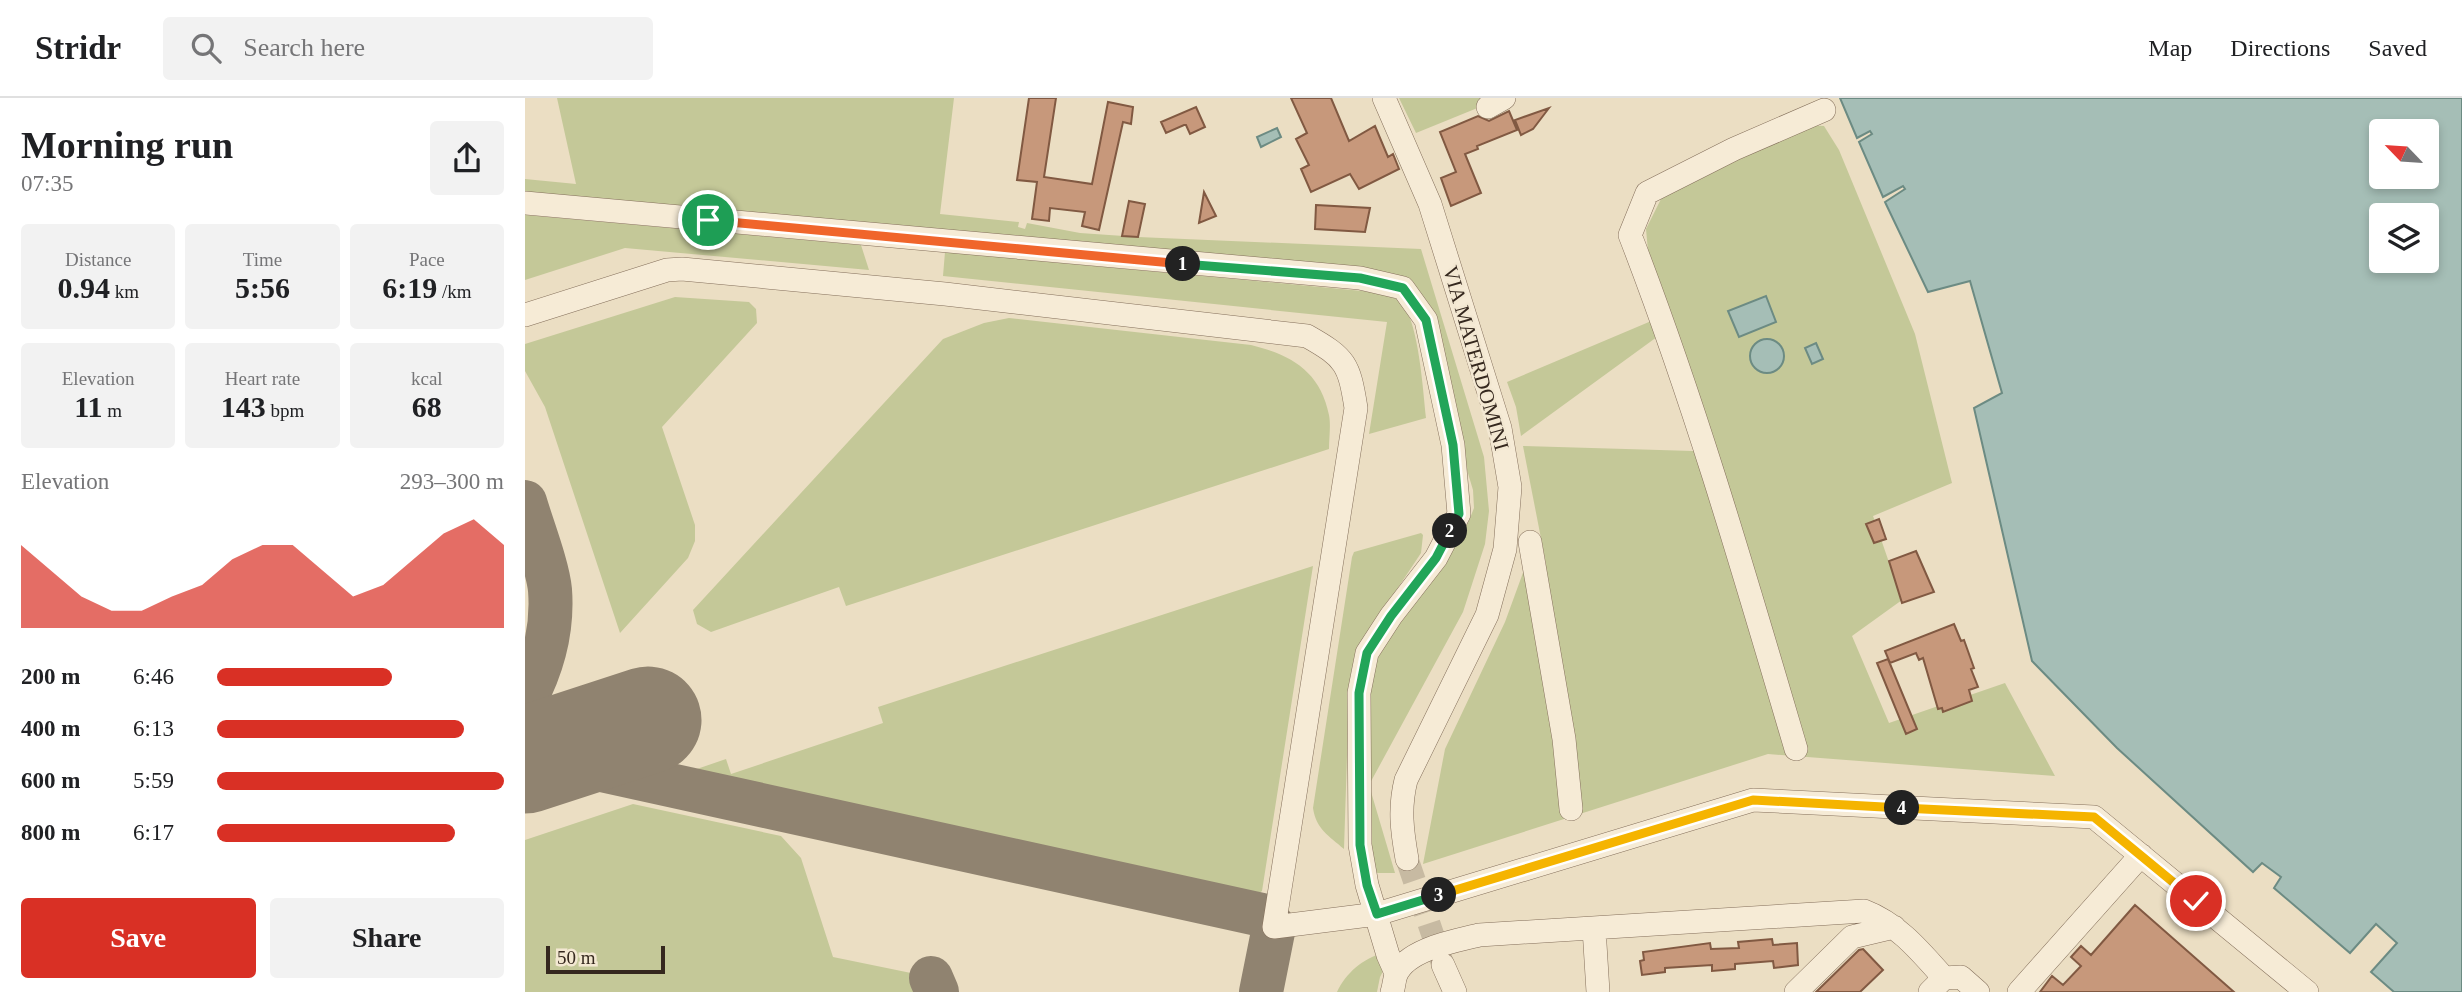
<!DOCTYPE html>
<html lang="en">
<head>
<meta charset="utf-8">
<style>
	:root { --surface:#fff; --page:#f2f2f2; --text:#202124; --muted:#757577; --line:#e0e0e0; --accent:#d93025 }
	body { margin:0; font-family:"Times New Roman",serif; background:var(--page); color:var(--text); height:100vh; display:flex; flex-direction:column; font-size:26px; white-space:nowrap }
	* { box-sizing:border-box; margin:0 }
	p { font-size:23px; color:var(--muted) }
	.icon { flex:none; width:38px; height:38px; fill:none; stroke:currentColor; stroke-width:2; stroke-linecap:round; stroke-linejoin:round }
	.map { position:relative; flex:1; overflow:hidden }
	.panel { display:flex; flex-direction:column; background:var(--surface); width:525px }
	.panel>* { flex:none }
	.needle { width:46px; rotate:295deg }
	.buttons { position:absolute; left:1844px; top:21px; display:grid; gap:14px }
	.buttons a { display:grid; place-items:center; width:70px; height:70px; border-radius:7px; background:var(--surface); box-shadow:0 4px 10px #0003; font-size:35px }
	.scale { position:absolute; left:21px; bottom:18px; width:119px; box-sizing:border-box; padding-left:7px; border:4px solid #35281e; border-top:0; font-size:19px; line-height:24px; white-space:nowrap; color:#35281e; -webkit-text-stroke:5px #f3e8d2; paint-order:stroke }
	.pin { position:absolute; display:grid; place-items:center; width:60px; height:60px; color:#fff; margin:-30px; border:4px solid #fff; border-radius:50%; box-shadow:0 2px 7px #0007 }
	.km { position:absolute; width:35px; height:35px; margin:-18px; border-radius:50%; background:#222; color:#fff; font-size:19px; line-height:35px; text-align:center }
	.round { display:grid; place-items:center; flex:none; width:74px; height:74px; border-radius:7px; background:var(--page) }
	.overview { display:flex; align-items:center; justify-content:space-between; height:119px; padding:0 21px }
	h1 { font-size:38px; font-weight:700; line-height:52px }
	.metrics { display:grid; grid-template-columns:repeat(3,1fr); gap:10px; height:119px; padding:7px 21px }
	.metrics div { display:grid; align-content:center; border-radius:7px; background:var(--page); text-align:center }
	.metrics b { font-size:30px; font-weight:700 }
	.metrics small { font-size:19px; font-weight:400 }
	.metrics p { font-size:19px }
	.chart { height:196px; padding:14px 21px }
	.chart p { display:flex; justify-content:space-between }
	.chart svg { width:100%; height:126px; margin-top:7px; fill:var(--accent); opacity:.7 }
	.cta { display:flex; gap:14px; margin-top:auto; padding:14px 21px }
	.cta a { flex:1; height:80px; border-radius:7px; background:var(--accent); color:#fff; font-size:28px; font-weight:700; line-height:80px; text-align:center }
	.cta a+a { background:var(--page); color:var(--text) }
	ul { padding:0 21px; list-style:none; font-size:23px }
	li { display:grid; grid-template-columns:112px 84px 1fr; align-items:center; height:52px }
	li i { height:18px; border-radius:9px; background:var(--accent) }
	header { display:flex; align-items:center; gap:42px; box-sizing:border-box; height:98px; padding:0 35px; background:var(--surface); border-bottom:2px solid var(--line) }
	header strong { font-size:33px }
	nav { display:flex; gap:38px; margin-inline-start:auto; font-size:24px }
	.search { width:490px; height:63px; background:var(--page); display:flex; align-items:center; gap:18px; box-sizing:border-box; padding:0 24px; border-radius:7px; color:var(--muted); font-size:26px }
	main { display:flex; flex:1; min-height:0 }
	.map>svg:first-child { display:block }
</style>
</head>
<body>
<header>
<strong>Stridr</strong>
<div class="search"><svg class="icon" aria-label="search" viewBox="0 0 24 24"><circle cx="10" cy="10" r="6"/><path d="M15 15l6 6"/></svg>Search here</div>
<nav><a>Map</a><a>Directions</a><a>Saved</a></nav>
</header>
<main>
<section class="panel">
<div class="overview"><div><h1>Morning run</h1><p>07:35</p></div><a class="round"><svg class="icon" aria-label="share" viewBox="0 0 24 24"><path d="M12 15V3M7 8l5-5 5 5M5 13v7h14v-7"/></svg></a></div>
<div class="metrics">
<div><p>Distance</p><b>0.94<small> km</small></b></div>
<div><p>Time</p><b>5:56</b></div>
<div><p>Pace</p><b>6:19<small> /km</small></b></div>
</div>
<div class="metrics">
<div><p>Elevation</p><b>11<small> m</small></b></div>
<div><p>Heart rate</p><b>143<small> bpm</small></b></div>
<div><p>kcal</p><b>68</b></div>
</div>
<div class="chart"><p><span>Elevation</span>293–300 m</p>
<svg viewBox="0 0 160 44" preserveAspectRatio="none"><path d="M0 44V15L10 24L20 33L30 38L40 38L50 33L60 29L70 20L80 15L90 15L100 24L110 33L120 29L130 20L140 11L150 6L160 15V44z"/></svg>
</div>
<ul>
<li><b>200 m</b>6:46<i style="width:61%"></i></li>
<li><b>400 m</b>6:13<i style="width:86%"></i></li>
<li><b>600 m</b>5:59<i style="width:100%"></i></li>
<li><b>800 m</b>6:17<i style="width:83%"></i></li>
</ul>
<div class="cta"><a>Save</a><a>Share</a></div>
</section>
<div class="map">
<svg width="1937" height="894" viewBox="0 0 1937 894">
	<rect width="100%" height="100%" fill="#ebdec3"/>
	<path fill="#c4c898" d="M32 0H429L415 116 494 124 493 129 500 131 502 125 555 135 613 139 896 151 959 359 964 413 960 446 938 514 844 687 870 775H852L842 769 841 591 850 556 943 425 949 410 948 392 888 191 0 100V81L51 86Z
		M874 0H977L891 35Z
		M1280 27 1299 28 1314 52 1390 236 1427 385 1348 418 1377 502 1327 538 1364 625 1480 585 1530 678 1243 656 898 766 920 651 980 524 999 472 1021 466 998 348 1168 353 1185 345 1124 164 1121 131 1141 91Z
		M0 117 336 147 344 172 100 150 0 182Z
		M420 154 848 194C860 196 870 198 878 207 894 227 898 293 901 320L844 336 862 224 418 178Z
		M150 199 224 204 231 211 232 225 137 329 170 427V443L163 460 95 535 20 309 0 273V246Z
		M484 220 726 247C766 257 795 273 804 317 806 327 804 340 804 351L321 508 314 489 186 534 172 526 168 512 418 241 459 225Z
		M1131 221 1136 236 996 338 991 309 982 284Z
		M896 435 898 437 896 455 839 541 824 597 819 751C804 738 791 731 788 710L827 459 829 454Z
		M788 468 737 793 726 801 191 684 174 677 169 672 201 661 206 676 358 625 353 609Z
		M108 706 256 738 276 760 308 859 386 875 391 894H0V742Z
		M859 855 863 864 855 879 852 894H812C821 875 838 860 859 855Z"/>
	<path fill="#a5beb6" stroke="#6c8b83" stroke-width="2" fill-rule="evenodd" d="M1315 0H1937V894H1869L1846 874 1872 845 1851 826 1825 855 1749 790 1756 779 1737 765 1728 774 1592 650 1507 563 1449 310 1477 295 1445 183 1403 194 1360 104 1380 91 1378 88 1358 99 1334 44 1347 36 1345 33 1332 40ZM1857 33H1902V79H1857ZM1857 117H1902V163H1857Z
		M752 30 756 39 736 49 732 39Z
		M1241 198 1251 224 1214 239 1203 213Z
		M1225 258a17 17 0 1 1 34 0a17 17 0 1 1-34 0Z
		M1291 245 1298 261 1287 266 1280 250Z"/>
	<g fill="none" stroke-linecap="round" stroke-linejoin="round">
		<path stroke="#908370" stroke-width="44" d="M0 404C7 428 23 469 25 492 28 531 18 568 0 602
			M13 658 737 817 749 829 736 894
			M406 880 412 894"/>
		<path stroke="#908370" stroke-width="107" d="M0 662 123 622"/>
	</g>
	<path fill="#c7987b" stroke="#815942" stroke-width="2" d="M504 0H531L519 79 567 86 583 4 608 9 606 26 598 24 574 132 557 128 560 114 525 110 524 123 507 121 512 84 492 82Z
		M766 0H806L824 43 850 28 863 59 868 56 874 71 834 91 825 76 786 94 776 71 784 67 771 41 782 35Z
		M671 9 680 29 665 36 661 27H659L641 35 636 24Z
		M1024 10 1008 31 996 37 990 22Z
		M984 13 992 32 952 48 953 51 940 56 956 95 926 108 916 80 931 74 915 34 953 18 964 23Z
		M679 94 691 118 674 125Z
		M604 103 620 106 613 139 597 138Z
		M791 107 845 110 840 134 790 131Z
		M1354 421 1361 441 1349 445 1341 426Z
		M1391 453 1409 494 1377 505 1364 463Z
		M1429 526 1436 543 1439 542 1449 570 1446 571 1453 589 1444 592 1447 603 1418 614 1417 610 1413 611 1398 560 1394 562 1391 555 1365 565 1360 553Z
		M1363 561 1392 631 1381 636 1352 565Z
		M1610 807 1709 894H1515L1527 878 1538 887 1556 868 1546 859 1556 848 1566 857Z
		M1247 841 1248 847 1272 845 1273 867 1249 870 1248 863 1210 866V871L1187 873V867L1140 870V874L1117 877 1115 863 1119 862 1118 854 1185 845 1186 851 1214 850 1213 844Z
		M1338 851 1358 872 1335 894H1291L1334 852Z"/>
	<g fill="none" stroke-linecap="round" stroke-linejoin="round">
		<path stroke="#c7baa2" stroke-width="23" stroke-dasharray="23 11" stroke-linecap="butt" d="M882 761 918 867"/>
		<defs>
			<path id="minor" d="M859 0 905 106 975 330 985 389 980 451 962 517 881 682C874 710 877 733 882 761
				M963 9 979 0
				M0 105 835 180 878 190 901 222 928 347 934 416 911 460 866 518 842 555 834 595 835 747 842 787 863 857 871 875
				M0 217 142 172 157 171 420 196 782 238C821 260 824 266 831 310L749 829 852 816 1228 702 1569 719 1782 894
				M1005 444 1039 641 1046 711
				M1271 651C1220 478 1170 305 1105 137L1122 95 1209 51 1299 12
				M1069 830 1073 894
				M918 867 930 894
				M867 894C869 889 869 882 871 877 882 851 930 843 954 837L1339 813C1373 826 1395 853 1419 880
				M1271 894 1327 839 1369 829
				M1405 894 1419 880 1436 879 1453 894
				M1494 894 1616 757"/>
		</defs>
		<use href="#minor" stroke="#846f5b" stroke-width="24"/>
		<use href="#minor" stroke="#f6ebd6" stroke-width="23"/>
	</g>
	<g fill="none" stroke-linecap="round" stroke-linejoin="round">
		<defs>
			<path id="split-1" d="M183 122 658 166"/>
			<path id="split-2" d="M658 166 835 180 878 190 901 222 928 347 934 416 925 433"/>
			<path id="split-3" d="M914 797 852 816 842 787 835 747 834 595 842 555 866 518 911 460 925 433"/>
			<path id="split-4" d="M914 797 1228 702 1377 710"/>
			<path id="split-5" d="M1377 710 1569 719 1671 803"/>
		</defs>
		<use href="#split-1" stroke="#fff" stroke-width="14"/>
		<use href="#split-2" stroke="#fff" stroke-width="14"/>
		<use href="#split-3" stroke="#fff" stroke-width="14"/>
		<use href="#split-4" stroke="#fff" stroke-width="14"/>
		<use href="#split-5" stroke="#fff" stroke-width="14"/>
		<use href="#split-1" stroke="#f0652b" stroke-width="9"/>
		<use href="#split-2" stroke="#22a559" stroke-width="9"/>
		<use href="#split-3" stroke="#22a559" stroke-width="9"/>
		<use href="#split-4" stroke="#f5b400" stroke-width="9"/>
		<use href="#split-5" stroke="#f5b400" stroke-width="9"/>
	</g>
	<g text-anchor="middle" stroke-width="5" stroke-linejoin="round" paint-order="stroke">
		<g font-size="21" fill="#35281e" stroke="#f3e8d2">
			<text transform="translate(951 260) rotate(74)" y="7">VIA MATERDOMINI</text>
		</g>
	</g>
</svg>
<div class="buttons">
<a><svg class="needle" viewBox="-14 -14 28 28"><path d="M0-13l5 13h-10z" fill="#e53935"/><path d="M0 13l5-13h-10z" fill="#757577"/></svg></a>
<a><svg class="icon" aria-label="layers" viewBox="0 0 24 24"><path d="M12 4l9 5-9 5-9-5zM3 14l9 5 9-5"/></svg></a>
</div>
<div class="scale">50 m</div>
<div class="pin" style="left:183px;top:122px;background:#1e9e55"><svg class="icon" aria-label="arrive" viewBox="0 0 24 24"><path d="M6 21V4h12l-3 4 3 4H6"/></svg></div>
<div class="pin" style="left:1671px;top:803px;background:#d93025"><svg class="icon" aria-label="check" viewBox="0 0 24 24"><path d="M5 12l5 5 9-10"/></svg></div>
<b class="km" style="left:658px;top:166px">1</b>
<b class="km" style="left:925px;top:433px">2</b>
<b class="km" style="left:914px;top:797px">3</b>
<b class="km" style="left:1377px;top:710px">4</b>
</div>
</main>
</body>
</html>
